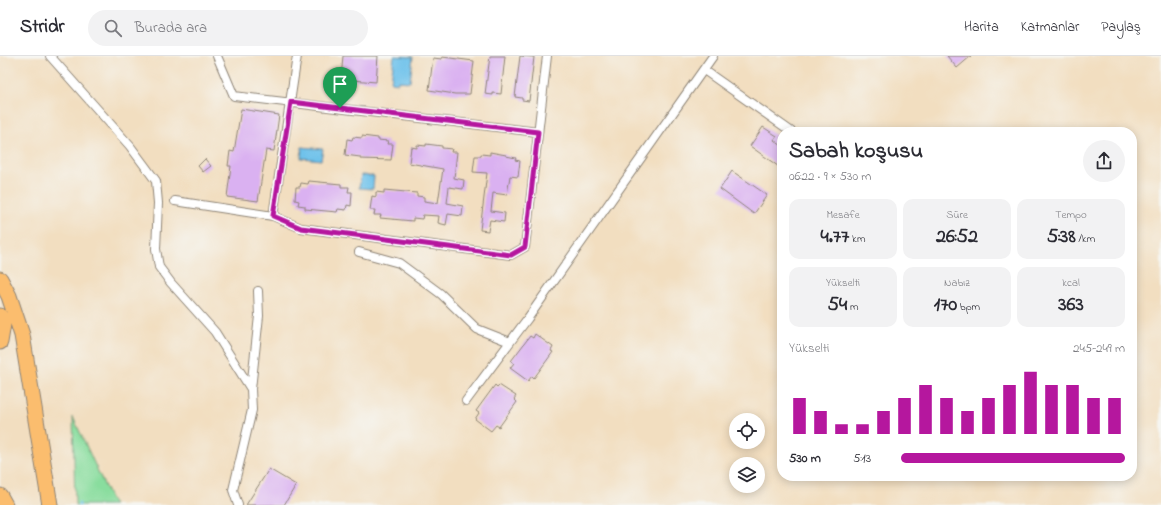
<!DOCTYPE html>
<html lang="tr">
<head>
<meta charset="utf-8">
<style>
	:root { --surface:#fff; --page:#f2f2f3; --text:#2b2b33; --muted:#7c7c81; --line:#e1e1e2; --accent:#b5179e }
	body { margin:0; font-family:"Indie Flower",sans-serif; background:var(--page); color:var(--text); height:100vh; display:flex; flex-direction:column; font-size:15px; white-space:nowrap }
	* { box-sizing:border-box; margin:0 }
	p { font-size:13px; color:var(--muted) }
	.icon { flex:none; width:22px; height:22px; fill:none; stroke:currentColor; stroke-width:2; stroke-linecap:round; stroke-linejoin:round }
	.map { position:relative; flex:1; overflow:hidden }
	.sheet { position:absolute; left:777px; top:71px; width:360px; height:354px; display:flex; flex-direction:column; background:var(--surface); border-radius:16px; box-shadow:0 2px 10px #0003 }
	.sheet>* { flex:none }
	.controls { position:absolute; left:729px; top:357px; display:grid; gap:8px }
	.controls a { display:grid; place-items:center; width:36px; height:36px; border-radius:50%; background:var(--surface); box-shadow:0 2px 10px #0003; font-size:20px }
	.pin { position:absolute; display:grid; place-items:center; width:34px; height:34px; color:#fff; margin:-41px -17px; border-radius:50% 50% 50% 0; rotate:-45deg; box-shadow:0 0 4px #0007 }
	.pin .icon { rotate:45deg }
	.round { display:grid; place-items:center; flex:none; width:42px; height:42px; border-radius:21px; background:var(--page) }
	.summary { display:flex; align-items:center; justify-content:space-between; height:68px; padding:0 12px }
	h1 { font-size:22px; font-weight:700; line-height:30px }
	.stats { display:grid; grid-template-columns:repeat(3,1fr); gap:6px; height:68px; padding:4px 12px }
	.stats div { display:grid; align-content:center; border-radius:10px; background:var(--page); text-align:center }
	.stats b { font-size:20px; font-weight:700 }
	.stats small { font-size:11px; font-weight:400 }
	.stats p { font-size:11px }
	.chart { height:112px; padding:8px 12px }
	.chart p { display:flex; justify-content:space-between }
	.chart svg { width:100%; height:72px; margin-top:4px; stroke:var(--accent); stroke-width:6 }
	ul { padding:0 12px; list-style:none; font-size:13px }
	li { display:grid; grid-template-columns:64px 48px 1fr; align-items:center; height:30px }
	li i { height:10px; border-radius:5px; background:var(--accent) }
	header { display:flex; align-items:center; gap:24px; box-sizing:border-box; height:56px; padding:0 20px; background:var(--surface); border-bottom:1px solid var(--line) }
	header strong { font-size:19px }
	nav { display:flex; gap:22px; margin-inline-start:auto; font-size:14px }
	.search { width:280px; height:36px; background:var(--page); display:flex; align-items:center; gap:10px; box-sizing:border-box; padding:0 14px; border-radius:22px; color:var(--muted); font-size:15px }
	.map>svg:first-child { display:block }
</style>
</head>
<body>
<header>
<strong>Stridr</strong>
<div class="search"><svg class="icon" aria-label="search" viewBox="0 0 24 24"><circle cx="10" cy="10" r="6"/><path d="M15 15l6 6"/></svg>Burada ara</div>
<nav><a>Harita</a><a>Katmanlar</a><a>Paylaş</a></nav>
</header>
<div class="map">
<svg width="1161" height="449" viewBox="0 0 1161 449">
	<rect width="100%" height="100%" fill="#f6f6f2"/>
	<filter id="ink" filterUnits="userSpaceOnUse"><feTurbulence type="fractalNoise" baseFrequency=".025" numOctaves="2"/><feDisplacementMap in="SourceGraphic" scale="8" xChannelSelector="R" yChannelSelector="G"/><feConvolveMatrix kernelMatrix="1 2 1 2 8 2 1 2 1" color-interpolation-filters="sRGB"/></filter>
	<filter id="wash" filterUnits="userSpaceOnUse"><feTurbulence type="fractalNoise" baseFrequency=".012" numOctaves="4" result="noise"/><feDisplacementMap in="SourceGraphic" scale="16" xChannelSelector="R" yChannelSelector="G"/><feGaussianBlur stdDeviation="0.9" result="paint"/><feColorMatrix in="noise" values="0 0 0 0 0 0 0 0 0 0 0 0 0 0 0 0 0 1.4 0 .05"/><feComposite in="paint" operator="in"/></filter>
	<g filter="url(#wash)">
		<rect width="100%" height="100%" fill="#f2dec0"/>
		<path fill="#89dd9e" stroke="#5a8464" d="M73 361 112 446 114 449H75Z"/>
		<path fill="#6fc2eb" stroke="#4d768b" d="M394 0 413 1 410 26 399 25 398 27 391 26Z
			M302 91 323 93 321 104 301 102Z
			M361 119 374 120 373 133 359 132Z"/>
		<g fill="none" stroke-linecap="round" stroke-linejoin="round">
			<path stroke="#6fc2eb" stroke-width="3" d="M79 448V449"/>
		</g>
		<g id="blocks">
			<path fill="#dab1f1" d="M343 0H378L376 26 341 23Z
				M490 0H505L501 38 493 37V39L485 38Z
				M520 0 534 1 529 45 522 44V42L515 41Z
				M947 0H971L957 12Z
				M442 1 474 5 470 38H455L429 34 433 2 442 3Z
				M241 53 279 59 274 95 266 94 258 145 227 141 231 110H228L230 95 234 96Z
				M763 71 777 80 774 84 782 90V113L750 90Z
				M362 80 378 82V84L388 85 387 88H393L391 104 360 103V101L345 99 347 83 352 84 353 81 362 82Z
				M426 88 442 90V92L452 93 451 96H457L454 122 464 124 463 133 449 131 447 147 463 150 462 160 448 158 446 169 438 167 439 160 423 159 422 163 413 162V165L380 162 381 159H374L375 154H370L372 140 376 141V136L384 137V134L417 137V140L424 141V145L438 147 443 113 409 107 411 91 417 92V89L426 90Z
				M490 96 506 99V100L516 102 515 104 520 105 518 121 510 120 507 139 493 137 491 155 505 157 504 166 490 164 488 175 480 174 487 117 473 116 475 100H481V98L490 99Z
				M205 103 211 110 203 116 198 110Z
				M732 115 767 139 754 158 720 133Z
				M309 125 341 128V131H349L348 136H352L351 150 347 149 346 154 338 153 337 156 305 153V150L298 149 299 145 295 144 296 131H300L301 127 308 128Z
				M535 278 553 291 551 295 553 296 534 322 532 320 528 325 510 312 514 307 511 305 530 280 533 282Z
				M495 329 497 331 499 329 516 340 514 343 517 346 499 371 496 369 491 375 475 363 479 357 476 355Z
				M269 413 296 429 284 449H246Z"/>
		</g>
	</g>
	<g filter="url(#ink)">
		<use href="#blocks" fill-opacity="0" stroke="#8e8476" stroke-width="1"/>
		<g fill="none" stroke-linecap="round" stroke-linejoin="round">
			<defs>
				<path id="street" d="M50 0 130 90 156 125 158 147 156 193 159 211 171 227 215 276 251 333
					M217 0 234 40 538 76
					M704 14 792 76
					M175 145 273 160 301 172 511 199 525 191 547 0
					M273 160 297 0
					M359 196 399 207 441 238 477 273 510 286
					M466 345 528 262 713 0
					M238 449 233 434 252 354 251 333 259 260 258 235"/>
				<path id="highway" d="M0 223 9 240 22 279 50 449
					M0 260 3 268 0 286
					M0 440 5 449"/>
			</defs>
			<use href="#street" stroke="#8e8476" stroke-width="10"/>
			<use href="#highway" stroke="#8e8476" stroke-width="17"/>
			<use href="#street" stroke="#fff" stroke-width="8"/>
			<use href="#highway" stroke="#fbbd6e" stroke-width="15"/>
		</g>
	</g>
	<g fill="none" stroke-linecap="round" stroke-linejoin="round" filter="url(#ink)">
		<defs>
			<path id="route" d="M291 46 538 76 525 191 511 199 301 172 273 160Z"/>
		</defs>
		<use href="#route" stroke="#fff" stroke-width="8"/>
		<use href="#route" stroke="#b5179e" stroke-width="5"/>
	</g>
</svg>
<div class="controls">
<a><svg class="icon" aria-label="locate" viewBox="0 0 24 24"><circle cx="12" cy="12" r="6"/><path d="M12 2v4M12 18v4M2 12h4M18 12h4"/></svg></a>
<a><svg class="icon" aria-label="layers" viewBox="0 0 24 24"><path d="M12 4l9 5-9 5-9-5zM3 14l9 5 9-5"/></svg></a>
</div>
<div class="pin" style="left:340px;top:52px;background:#1e9e55"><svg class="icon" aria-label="arrive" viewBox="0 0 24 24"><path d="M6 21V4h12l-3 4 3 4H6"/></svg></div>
<section class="sheet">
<div class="summary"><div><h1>Sabah koşusu</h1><p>06:22 · 9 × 530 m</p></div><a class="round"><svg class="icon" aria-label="share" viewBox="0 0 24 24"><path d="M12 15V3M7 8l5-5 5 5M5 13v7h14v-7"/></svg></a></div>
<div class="stats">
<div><p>Mesafe</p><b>4.77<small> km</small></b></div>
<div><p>Süre</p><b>26:52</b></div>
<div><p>Tempo</p><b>5:38<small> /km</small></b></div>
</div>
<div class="stats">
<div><p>Yükselti</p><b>54<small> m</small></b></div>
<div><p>Nabız</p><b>170<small> bpm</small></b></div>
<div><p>kcal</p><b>363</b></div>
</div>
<div class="chart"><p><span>Yükselti</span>245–249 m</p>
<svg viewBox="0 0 160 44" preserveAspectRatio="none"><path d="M5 44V22M15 44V30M25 44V38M35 44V38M45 44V30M55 44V22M65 44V14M75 44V22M85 44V30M95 44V22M105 44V14M115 44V6M125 44V14M135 44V14M145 44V22M155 44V22"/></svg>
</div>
<ul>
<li><b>530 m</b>5:13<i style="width:100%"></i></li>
</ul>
</section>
</div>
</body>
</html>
